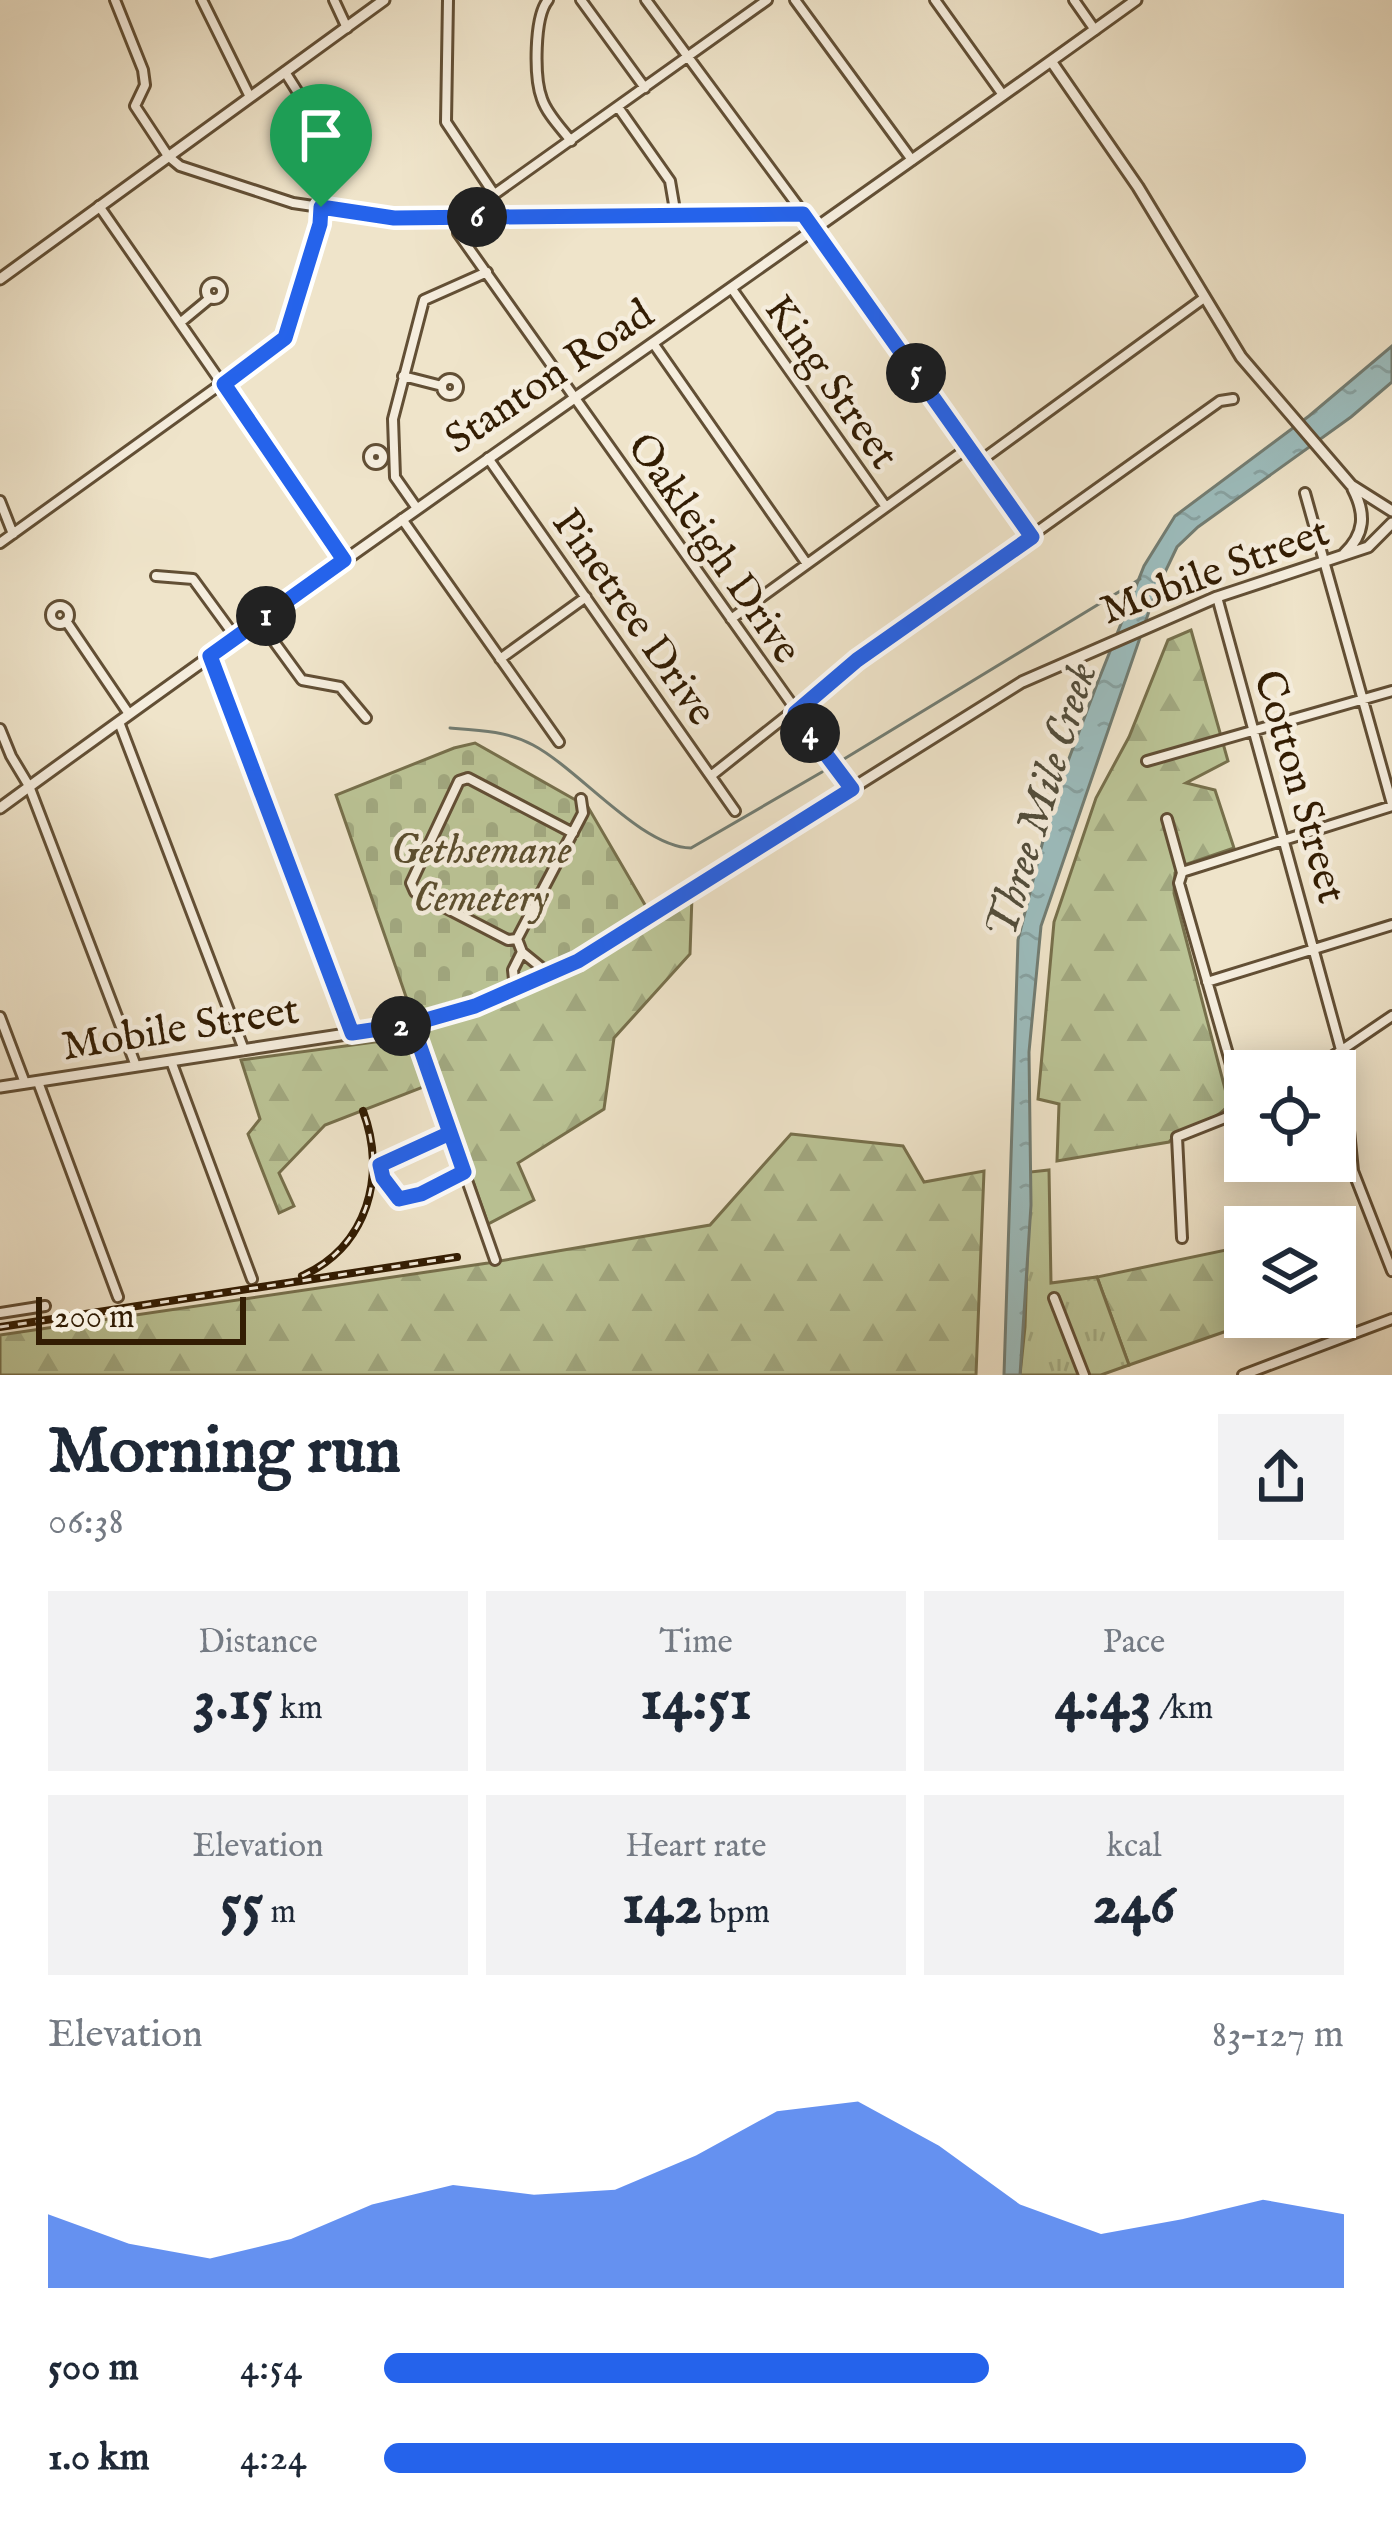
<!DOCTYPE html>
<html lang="en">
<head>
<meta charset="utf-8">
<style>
	:root { --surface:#fff; --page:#f2f2f3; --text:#1f2937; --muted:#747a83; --accent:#2563eb }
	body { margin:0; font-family:"IM FELL English",serif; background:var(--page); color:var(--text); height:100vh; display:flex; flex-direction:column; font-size:45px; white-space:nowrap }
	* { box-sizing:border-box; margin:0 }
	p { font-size:39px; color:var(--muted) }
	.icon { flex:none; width:66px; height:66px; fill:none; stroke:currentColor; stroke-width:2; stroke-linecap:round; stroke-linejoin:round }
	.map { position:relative; height:1375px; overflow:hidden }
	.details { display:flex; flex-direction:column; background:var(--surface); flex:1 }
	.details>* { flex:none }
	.fabs { position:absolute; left:1224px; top:1050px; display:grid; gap:24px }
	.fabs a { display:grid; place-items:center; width:132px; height:132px; border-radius:0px; background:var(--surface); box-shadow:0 6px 30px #0003; font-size:60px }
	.scale { position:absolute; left:36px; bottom:30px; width:210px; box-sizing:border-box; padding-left:12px; border:6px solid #331d03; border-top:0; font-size:33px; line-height:42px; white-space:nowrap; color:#331d03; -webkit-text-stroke:9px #f5eddd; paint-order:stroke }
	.pin { position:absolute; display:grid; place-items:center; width:102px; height:102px; color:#fff; margin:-123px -51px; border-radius:50% 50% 50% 0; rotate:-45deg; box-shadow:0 0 12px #0007 }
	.pin .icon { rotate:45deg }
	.km { position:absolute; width:60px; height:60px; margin:-30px; border-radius:50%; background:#222; color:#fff; font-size:33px; line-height:60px; text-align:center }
	.round { display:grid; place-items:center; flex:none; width:126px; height:126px; border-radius:0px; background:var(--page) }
	.head { display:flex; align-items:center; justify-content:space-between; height:204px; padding:0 48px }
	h1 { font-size:66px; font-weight:800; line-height:90px }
	.figures { display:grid; grid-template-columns:repeat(3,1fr); gap:18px; height:204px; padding:12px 48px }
	.figures div { display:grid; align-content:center; border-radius:0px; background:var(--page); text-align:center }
	.figures b { font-size:60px; font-weight:800 }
	.figures small { font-size:33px; font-weight:400 }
	.figures p { font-size:33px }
	.chart { height:336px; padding:24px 48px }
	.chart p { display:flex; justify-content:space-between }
	.chart svg { width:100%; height:216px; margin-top:12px; fill:var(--accent); opacity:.7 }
	ul { padding:0 48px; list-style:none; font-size:39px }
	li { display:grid; grid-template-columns:192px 144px 1fr; align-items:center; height:90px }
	li i { height:30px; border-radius:15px; background:var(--accent) }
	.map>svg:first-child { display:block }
</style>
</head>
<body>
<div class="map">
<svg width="1392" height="1375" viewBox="0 0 1392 1375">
	<defs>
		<pattern id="forest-firs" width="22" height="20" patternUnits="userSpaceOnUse" patternTransform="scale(3)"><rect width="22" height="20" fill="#bbc496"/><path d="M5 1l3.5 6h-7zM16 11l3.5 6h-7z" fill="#a1a880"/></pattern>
		<pattern id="cemetery-stones" width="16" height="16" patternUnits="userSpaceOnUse" patternTransform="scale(3)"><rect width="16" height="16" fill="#bbc496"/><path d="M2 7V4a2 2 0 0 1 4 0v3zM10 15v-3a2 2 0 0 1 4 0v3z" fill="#a1a880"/></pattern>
		<pattern id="park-tufts" width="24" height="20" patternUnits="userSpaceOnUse" patternTransform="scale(3)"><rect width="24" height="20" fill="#bbc496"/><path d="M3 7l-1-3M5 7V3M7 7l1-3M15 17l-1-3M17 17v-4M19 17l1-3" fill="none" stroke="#a1a880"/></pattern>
		<pattern id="water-ripples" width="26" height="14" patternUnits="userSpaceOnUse" patternTransform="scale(3)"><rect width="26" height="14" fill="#9cbdbe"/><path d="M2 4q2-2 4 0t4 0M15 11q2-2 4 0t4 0" fill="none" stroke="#87a2a2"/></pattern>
	</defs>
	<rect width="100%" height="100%" fill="#efe4ca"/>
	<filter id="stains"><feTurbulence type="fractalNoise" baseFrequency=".00167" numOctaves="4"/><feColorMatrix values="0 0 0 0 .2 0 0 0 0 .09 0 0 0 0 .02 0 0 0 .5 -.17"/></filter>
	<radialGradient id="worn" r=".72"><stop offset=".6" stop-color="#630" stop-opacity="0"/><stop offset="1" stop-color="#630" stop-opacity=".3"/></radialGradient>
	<path fill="url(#forest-firs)" stroke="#77704c" stroke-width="3" d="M1191 630 1228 761 1186 783 1215 790 1234 848 1184 865 1175 873 1174 893 1229 1104C1214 1125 1186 1122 1169 1142L1057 1161 1059 1104 1038 1099 1054 922 1096 798 1129 737 1168 640Z
		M692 896 690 954 614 1038 604 1109 518 1163 534 1200 488 1224 419 1029 516 995 580 966Z
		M397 1039 412 1050 426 1086 325 1125 279 1173 294 1206 279 1213 248 1134 260 1119 241 1060Z
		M791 1134 903 1146 924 1182 984 1171 976 1375H0V1335L488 1263 710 1225Z
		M1245 1246V1317H1267L1129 1365 1097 1277Z"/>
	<path fill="url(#cemetery-stones)" stroke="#77704c" stroke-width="3" d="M475 743 588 807 648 910 559 961 500 988 412 1014 336 795 454 748Z"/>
	<path fill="url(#park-tufts)" stroke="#77704c" stroke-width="3" d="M1049 1170 1051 1283 1097 1277 1129 1365 1101 1375H1020L1025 1327 1030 1172Z"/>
	<path fill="url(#water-ripples)" stroke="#727d73" stroke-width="3" d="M1392 346V382L1351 417 1198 527 1177 547 1156 591 1041 926 1029 1052 1031 1205 1020 1375H1004L1018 940 1053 801 1097 684 1144 566 1175 516 1309 416Z"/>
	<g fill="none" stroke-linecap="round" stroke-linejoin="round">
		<path stroke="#727d73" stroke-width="3" d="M450 728C479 730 507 731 533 745 580 770 641 847 691 848L822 772
			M844 759 1140 579"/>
		<defs>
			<path id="minor" d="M115 0 143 70 145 85 135 106 168 156 180 166 293 203 394 218 803 214
				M202 0 250 97
				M334 0 347 28
				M448 0 446 122 494 194
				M548 0C534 17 534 78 542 99 547 114 561 128 571 141
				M581 0 645 88
				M646 0 809 221 1032 537
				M767 0 461 218 458 233 852 789
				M795 0 912 160
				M935 0 1003 95
				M1074 0 1095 30
				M618 107 670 181 676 216
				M99 206 344 560
				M206 291a8 8 0 1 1 16 0a8 8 0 1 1-16 0Z
				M732 289 886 507
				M181 322 210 298
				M653 343 807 564
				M403 376 442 386
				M442 387a8 8 0 1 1 16 0a8 8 0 1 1-16 0Z
				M369 457a7 7 0 1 1 14 0a7 7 0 1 1-14 0Z
				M488 458 735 811
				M979 462 1204 298
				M1305 493 1392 804
				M0 501 13 534
				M416 507 395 477 393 419 424 300 487 272
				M402 519 559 742
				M0 543 285 338 319 224 325 156 321 129 285 72
				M156 576 193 579 236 638
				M1217 597 1341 1050 1353 1171 1392 1271
				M51 615a9 9 0 1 1 18 0a9 9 0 1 1-18 0Z
				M731 619 969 447
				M66 621 129 714
				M259 621 302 680 340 687 366 718
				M210 656 352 1033
				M500 659 586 597
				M119 722 244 1050
				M0 729 11 756 29 786 136 1066
				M1147 761 1392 691
				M712 775 857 660 1220 401 1233 399
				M1167 819 1182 873 1179 883 1244 1110
				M1182 872 1392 806
				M517 939 508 940 415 892 411 883 459 781 468 778 573 833
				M522 952 549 974
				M1207 982 1392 925
				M515 989 513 970 522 952 517 939 583 813 581 799
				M0 1017 25 1083
				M412 1024 495 1260
				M171 1061 252 1279
				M1311 1071 1392 1016
				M38 1082 118 1297
				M450 1134 380 1165 383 1178 399 1199 421 1194 464 1172
				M1182 1238 1177 1137 1245 1110
				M1054 1298 1084 1375
				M0 1313 45 1306
				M1243 1375 1392 1319"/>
			<path id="tertiary" d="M1051 61 1138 187 1241 357 1351 485 1392 511
				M0 279 384 0
				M1344 554C1365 534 1366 514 1353 489
				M0 808C375 534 759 272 1136 0
				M0 1087 412 1024 475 1006 578 960 1022 682 1217 597 1368 547 1392 523"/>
		</defs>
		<use href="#minor" stroke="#624f35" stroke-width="14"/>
		<use href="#tertiary" stroke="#624f35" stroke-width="15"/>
		<use href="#minor" stroke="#f5eddd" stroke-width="8"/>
		<use href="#tertiary" stroke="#f5eddd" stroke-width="9"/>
		<defs>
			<path id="rail" d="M302 1276C368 1246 387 1175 363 1111
				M0 1327 457 1257"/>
		</defs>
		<use href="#rail" stroke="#331d03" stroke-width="8"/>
		<use href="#rail" stroke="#f5eddd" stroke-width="3" stroke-dasharray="9" stroke-linecap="butt"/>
	</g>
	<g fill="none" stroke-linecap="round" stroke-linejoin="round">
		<defs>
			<path id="route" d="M321 207 320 224 285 338 224 384 344 560 210 656 352 1033 412 1024 464 1172 421 1194 399 1199 383 1178 380 1165 450 1133 412 1024 475 1006 578 961 852 789 795 713 857 660 1032 537 803 214 394 218 321 207"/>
		</defs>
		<use href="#route" stroke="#fff" stroke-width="24"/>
		<use href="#route" stroke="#2563eb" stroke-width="15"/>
	</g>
	<g text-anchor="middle" stroke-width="9" stroke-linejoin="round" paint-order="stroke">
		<g font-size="42" fill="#331d03" stroke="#f5eddd">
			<text transform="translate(548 375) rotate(-34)" y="15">Stanton Road</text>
			<text transform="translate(833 381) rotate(55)" y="15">King Street</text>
			<text transform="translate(716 547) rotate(55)" y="15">Oakleigh Drive</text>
			<text transform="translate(1214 569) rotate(-20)" y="15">Mobile Street</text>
			<text transform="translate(636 616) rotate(55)" y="15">Pinetree Drive</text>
			<text transform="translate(1302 786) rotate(74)" y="15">Cotton Street</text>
			<text transform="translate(180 1026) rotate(-9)" y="15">Mobile Street</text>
		</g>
		<g font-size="42" font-style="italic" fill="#5c4f2f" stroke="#f5eddd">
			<text x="481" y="863">Gethsemane<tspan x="481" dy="48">Cemetery</tspan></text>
		</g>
		<g font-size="45" font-style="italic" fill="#524d3b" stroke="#f5eddd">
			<text transform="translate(1039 800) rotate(-73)" y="16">Three Mile Creek</text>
		</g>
	</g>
	<rect width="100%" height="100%" filter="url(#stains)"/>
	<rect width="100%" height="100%" fill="url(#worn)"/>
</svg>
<div class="fabs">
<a><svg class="icon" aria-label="locate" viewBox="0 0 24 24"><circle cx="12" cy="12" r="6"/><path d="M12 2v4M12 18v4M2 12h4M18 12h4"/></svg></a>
<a><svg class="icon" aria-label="layers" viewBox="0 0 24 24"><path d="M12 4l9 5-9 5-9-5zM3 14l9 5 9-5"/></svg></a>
</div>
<div class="scale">200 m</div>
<div class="pin" style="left:321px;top:207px;background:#1e9e55"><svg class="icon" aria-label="arrive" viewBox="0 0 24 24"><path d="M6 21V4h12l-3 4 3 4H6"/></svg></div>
<b class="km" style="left:266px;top:616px">1</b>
<b class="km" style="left:401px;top:1026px">2</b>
<b class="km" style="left:810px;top:733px">4</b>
<b class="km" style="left:916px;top:373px">5</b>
<b class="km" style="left:477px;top:217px">6</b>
</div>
<section class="details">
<div class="head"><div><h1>Morning run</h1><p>06:38</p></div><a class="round"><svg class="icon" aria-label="share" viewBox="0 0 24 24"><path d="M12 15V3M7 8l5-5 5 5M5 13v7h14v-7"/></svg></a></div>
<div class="figures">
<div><p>Distance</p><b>3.15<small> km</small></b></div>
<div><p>Time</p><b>14:51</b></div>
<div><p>Pace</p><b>4:43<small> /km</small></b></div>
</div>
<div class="figures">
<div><p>Elevation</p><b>55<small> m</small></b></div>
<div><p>Heart rate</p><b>142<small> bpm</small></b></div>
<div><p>kcal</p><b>246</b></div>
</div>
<div class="chart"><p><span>Elevation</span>83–127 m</p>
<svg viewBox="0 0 160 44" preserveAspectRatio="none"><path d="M0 44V29L10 35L20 38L30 34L40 27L50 23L60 25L70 24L80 17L90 8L100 6L110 15L120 27L130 33L140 30L150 26L160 29V44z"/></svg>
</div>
<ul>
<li><b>500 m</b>4:54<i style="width:63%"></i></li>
<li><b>1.0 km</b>4:24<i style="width:96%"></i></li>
</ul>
</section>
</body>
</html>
